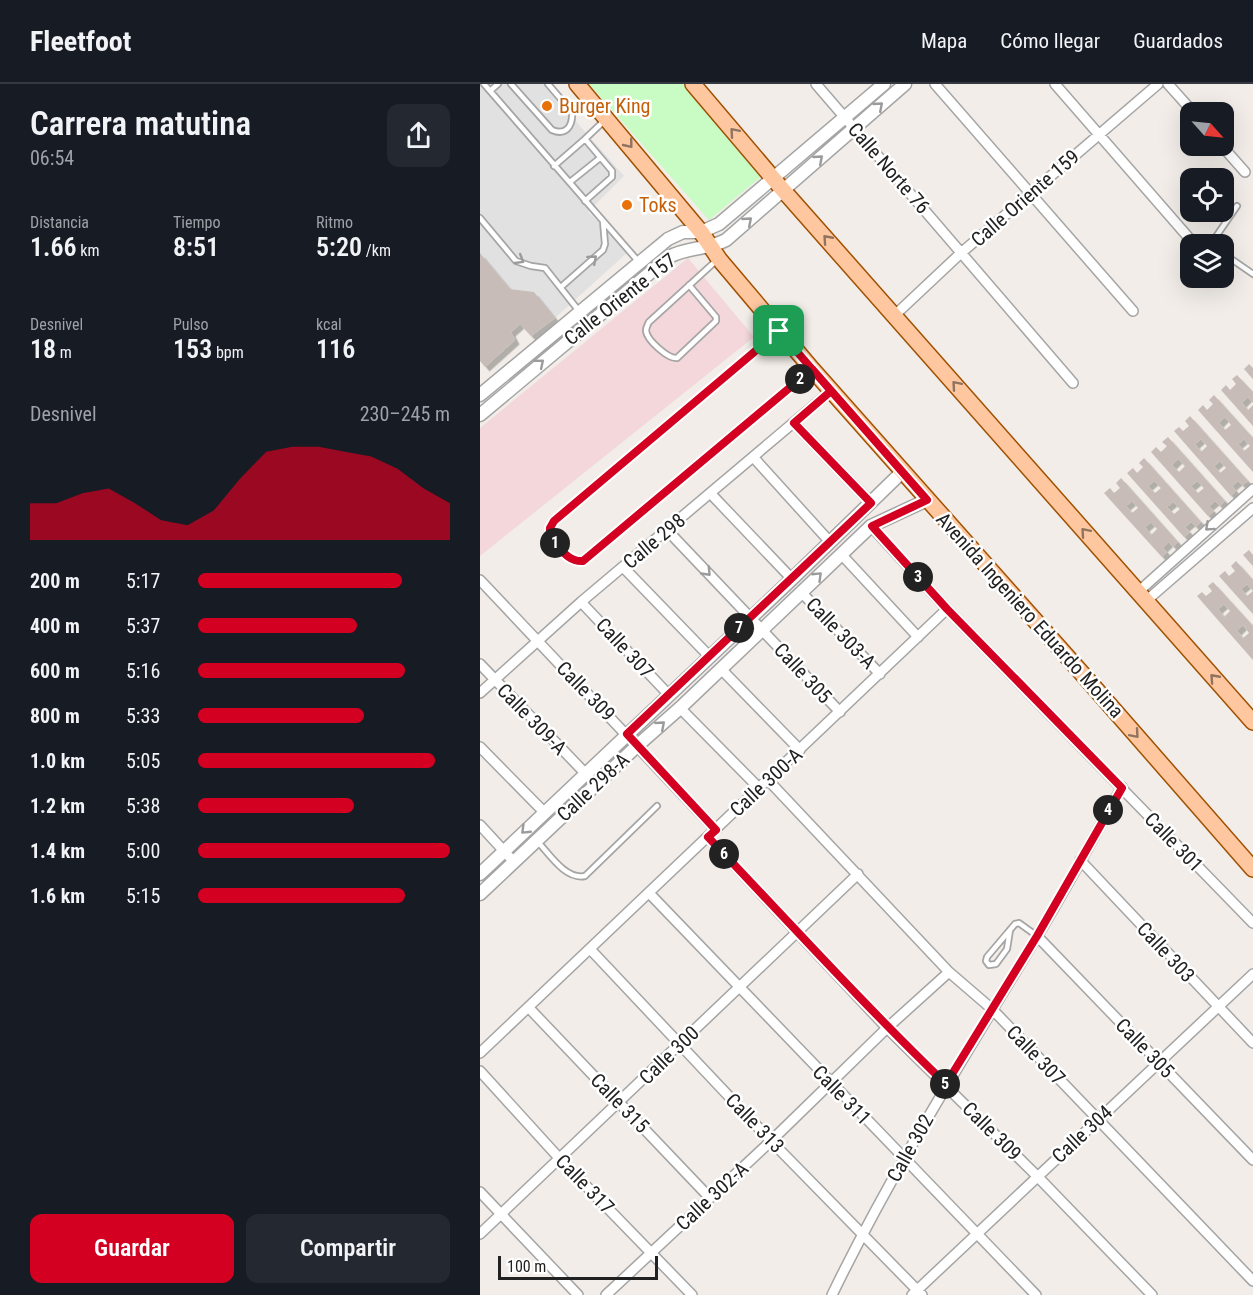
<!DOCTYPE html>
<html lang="es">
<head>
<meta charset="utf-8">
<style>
	:root { --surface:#171b24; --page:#242831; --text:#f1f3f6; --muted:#9ea1a6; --line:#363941; --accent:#d30021 }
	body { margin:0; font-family:"Roboto Condensed",sans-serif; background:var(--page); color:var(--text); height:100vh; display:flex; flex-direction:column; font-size:22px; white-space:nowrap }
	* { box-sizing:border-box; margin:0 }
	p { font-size:20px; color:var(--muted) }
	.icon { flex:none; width:33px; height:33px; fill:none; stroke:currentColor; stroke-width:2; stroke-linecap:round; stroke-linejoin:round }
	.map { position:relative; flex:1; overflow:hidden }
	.sheet { display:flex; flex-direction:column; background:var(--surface); width:480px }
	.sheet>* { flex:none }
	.needle { width:39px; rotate:117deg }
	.controls { position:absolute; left:700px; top:18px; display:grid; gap:12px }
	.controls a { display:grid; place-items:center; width:54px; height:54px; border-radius:12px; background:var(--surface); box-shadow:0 6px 24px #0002; font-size:30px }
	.scale { position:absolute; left:18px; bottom:15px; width:160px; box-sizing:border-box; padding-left:6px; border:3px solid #212121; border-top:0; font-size:16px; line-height:21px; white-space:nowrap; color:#212121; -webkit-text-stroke:4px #fff; paint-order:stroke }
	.pin { position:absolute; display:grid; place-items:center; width:51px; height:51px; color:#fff; margin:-26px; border-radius:12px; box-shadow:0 3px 9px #0006 }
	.km { position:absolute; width:30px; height:30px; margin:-15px; border-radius:50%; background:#222; color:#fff; font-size:16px; line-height:30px; text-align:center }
	.round { display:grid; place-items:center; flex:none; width:63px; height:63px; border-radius:12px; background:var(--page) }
	.head { display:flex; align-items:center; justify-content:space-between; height:102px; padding:0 30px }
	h1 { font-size:33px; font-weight:600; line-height:45px }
	.metrics { display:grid; grid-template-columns:repeat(3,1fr); gap:9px; height:102px; padding:6px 30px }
	.metrics div { display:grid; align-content:center }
	.metrics b { font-size:26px; font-weight:600 }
	.metrics small { font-size:16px; font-weight:400 }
	.metrics p { font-size:16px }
	.chart { height:168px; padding:12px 30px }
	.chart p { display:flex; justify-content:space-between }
	.chart svg { width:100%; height:108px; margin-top:6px; fill:var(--accent); opacity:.7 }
	.cta { display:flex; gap:12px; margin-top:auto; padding:12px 30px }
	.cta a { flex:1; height:69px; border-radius:12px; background:var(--accent); color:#fff; font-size:24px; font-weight:600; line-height:69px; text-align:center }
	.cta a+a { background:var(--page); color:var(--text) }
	ul { padding:0 30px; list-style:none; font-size:20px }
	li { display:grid; grid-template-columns:96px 72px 1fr; align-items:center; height:45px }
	li i { height:15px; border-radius:8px; background:var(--accent) }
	header { display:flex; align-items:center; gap:36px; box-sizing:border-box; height:84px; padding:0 30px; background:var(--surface); border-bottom:2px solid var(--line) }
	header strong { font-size:28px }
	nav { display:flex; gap:33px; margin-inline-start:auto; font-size:21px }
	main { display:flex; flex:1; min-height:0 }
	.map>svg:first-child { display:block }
</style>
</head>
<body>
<header>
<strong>Fleetfoot</strong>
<nav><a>Mapa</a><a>Cómo llegar</a><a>Guardados</a></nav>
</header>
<main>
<section class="sheet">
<div class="head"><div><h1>Carrera matutina</h1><p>06:54</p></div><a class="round"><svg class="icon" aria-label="share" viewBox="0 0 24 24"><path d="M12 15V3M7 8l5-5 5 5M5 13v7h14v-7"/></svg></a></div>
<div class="metrics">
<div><p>Distancia</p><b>1.66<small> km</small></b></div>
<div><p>Tiempo</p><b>8:51</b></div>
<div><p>Ritmo</p><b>5:20<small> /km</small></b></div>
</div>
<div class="metrics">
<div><p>Desnivel</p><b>18<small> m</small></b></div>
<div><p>Pulso</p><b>153<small> bpm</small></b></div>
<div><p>kcal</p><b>116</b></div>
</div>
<div class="chart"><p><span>Desnivel</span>230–245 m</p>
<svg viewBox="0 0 160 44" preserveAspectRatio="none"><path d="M0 44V29L10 29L20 25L30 23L40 29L50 36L60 38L70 32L80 19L90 8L100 6L110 6L120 8L130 10L140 15L150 23L160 29V44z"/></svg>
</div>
<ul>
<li><b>200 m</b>5:17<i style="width:81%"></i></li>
<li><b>400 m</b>5:37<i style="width:63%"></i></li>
<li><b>600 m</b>5:16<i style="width:82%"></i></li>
<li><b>800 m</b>5:33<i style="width:66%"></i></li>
<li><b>1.0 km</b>5:05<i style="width:94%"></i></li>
<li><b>1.2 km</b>5:38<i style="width:62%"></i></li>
<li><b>1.4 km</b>5:00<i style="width:100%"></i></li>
<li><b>1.6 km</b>5:15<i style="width:82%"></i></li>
</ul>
<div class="cta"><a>Guardar</a><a>Compartir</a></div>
</section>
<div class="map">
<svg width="773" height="1211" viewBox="0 0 773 1211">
	<defs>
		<filter id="shadow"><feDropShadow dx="4.5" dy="4.5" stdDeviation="0" flood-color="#0004"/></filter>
	</defs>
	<rect width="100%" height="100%" fill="#f2ede8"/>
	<path fill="#f3d7db" d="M208 174 274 253 0 472V344Z"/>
	<path fill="#c9fcc5" d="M109 0H205L283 91 229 136Z"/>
	<path fill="#e1e1e1" d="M0 0H63L144 92 108 128 149 167 75 234 54 208 30 205 0 169Z"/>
	<path fill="#c7bcb7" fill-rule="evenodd" filter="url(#shadow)" d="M0 169 30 205 54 208 75 234 51 252 40 240 31 248 35 256 5 283 0 277Z
		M769 280 773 284V295L764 285Z
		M757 291 773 308V319L768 313 762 319 768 326 773 321V342L741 306 746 301 750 306 756 300 752 295Z
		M734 311 773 354V388L718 326 723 321 727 326 733 320 729 316ZM745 333 751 341 745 346 739 339ZM764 355 770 362 764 367 758 360Z
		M710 332 768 397 762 401 758 397 752 402 756 407 751 412 694 347 699 343 703 347 709 342 705 337ZM721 355 727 362 721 368 715 360ZM740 377 746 384 740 389 734 382Z
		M688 353 745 417 740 422 735 417 729 422 734 427 728 432 671 368 676 363 681 368 687 362 682 358ZM698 375 705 382 699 388 692 381ZM717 397 724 404 718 409 711 402Z
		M664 374 721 438 716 443 711 438 705 443 710 448 704 453 647 389 653 384 657 389 663 383 659 379ZM674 397 681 404 675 409 668 402ZM693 418 700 425 694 430 687 423Z
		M641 394 698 458 693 463 689 458 683 464 687 468 682 473 624 409 630 404 634 409 640 404 636 399ZM652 417 658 424 652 429 646 422ZM671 438 677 445 671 451 665 443Z
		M769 466 773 471V482L763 471Z
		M756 477 773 496V530L739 492 745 487 749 492 755 487 751 482ZM767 500 773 507 767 512 761 505Z
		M733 498 773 542V576L717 512 722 508 726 512 732 507 728 502ZM744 520 750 527 744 533 738 525ZM763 541 769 549 763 554 757 547Z"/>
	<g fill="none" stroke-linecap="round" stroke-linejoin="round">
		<defs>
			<path id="service" d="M4 0 158 177
				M31 0 72 46C86 52 93 42 92 28L68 0
				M10 7 18 0
				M105 55 124 37
				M74 82 105 55 132 87V93L105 117
				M90 98 120 74
				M0 134 36 177 51 182 65 184 99 227
				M734 160 735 154 757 122
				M744 170 773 190
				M209 201 236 233V237L197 274C188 275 167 256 166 247 166 243 167 242 169 238L238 175
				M81 203 123 166 125 160 123 137
				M297 248 74 437 70 444 71 454C80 464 88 478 103 477L330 287
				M58 758C70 771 86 796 105 792L177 722
				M530 846 527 865 516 880 509 881 506 877 507 873 535 840 539 839 557 852"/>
			<path id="minor" d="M336 0 593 299
				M455 0 653 227
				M575 0 709 154
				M688 0 713 28
				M742 62 765 88
				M415 231 481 169 678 0
				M314 339 391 419
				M274 374 350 458
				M231 410 312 495
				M391 442 467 525 773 839
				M187 446 360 628
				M361 470 438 553
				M143 483 229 572
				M0 496 236 746
				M321 508 400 590
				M658 508 773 405
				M666 517 773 424
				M101 518 189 611
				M0 580 105 689
				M241 585 320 666
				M0 609 101 518 351 307
				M200 624 279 704
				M0 663 64 728
				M288 696 469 888 512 925 773 1197
				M0 741 34 778
				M228 753 407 944 557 1092 672 1211
				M600 776 773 959
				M169 809 556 1211
				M557 852 773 1076
				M110 865 291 1057 442 1211
				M49 924 230 1114
				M0 969 467 525
				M0 987 80 1075 212 1211
				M0 1108 98 1211
				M0 1150 378 790
				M126 1211 291 1057 407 944 469 888
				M352 1211C412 1087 485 972 556 854 586 805 613 754 642 703
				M432 1211 773 890"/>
			<path id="tertiary" d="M0 311 188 155 203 148H221L239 140 404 0
				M0 331 189 173C207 163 227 166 246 156L425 0
				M0 790 312 495 422 388
				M0 810 158 661 200 624 391 442 447 416"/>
			<path id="primary" d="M97 0 221 148 239 175 332 285 599 586 773 785
				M213 0 303 106 773 638"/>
		</defs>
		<use href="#service" stroke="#a5a5a5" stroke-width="8"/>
		<use href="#minor" stroke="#a5a5a5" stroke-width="12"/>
		<use href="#tertiary" stroke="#a5a5a5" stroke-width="15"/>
		<use href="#primary" stroke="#9f5100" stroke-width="18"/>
		<use href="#service" stroke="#fff" stroke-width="4.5"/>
		<use href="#minor" stroke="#fff" stroke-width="9"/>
		<use href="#tertiary" stroke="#fff" stroke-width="12"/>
		<use href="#primary" stroke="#ffc7a0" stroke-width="15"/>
	</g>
	<defs><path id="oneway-chevron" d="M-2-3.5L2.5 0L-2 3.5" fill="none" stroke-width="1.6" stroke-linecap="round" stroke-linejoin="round" transform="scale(1.5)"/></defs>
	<g stroke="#9b9b9b">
		<use href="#oneway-chevron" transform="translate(399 22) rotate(-41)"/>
		<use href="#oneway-chevron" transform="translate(339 75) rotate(-41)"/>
		<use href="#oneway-chevron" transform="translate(268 137) rotate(-41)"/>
		<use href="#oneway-chevron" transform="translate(113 175) rotate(-41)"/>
		<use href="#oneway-chevron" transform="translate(40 176) rotate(31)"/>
		<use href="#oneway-chevron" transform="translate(60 279) rotate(-40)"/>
		<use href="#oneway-chevron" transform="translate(729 443) rotate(138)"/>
		<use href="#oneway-chevron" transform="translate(227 488) rotate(46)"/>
		<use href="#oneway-chevron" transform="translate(338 492) rotate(-44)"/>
		<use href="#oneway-chevron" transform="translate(181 641) rotate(-41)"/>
		<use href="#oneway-chevron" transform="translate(45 746) rotate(136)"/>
	</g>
	<g stroke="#907460">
		<use href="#oneway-chevron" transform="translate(254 48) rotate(-131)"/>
		<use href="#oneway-chevron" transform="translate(149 60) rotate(51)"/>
		<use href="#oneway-chevron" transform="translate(347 155) rotate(-132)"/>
		<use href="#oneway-chevron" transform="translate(476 301) rotate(-131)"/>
		<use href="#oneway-chevron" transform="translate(605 448) rotate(-131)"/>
		<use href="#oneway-chevron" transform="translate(734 594) rotate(-132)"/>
		<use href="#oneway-chevron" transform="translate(655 650) rotate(49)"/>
	</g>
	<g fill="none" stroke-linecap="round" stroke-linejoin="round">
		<defs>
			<path id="route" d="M299 247 74 437 70 444V454C80 464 88 478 103 477L332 285 447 416 392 442 467 525 642 704 557 852 466 1000C384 921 307 836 228 753L236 746 147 650 391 419 314 339 351 307 299 247"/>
		</defs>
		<use href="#route" stroke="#fff" stroke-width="12"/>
		<use href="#route" stroke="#d30021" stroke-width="8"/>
	</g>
	<g fill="#e8710a" stroke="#fff" stroke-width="2">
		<circle cx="67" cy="22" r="6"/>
		<circle cx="147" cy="121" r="6"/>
	</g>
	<g text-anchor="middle" stroke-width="5" stroke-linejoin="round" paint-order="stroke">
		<g font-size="20" fill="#c56008" stroke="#fff" text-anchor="start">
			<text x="79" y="29">Burger King</text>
			<text x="159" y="128">Toks</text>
		</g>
		<g font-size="20" fill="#212121" stroke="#fff">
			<text transform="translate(409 84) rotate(49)" y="7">Calle Norte 76</text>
			<text transform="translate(545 114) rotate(-41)" y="7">Calle Oriente 159</text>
			<text transform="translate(140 215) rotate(-38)" y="7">Calle Oriente 157</text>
			<text transform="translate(174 457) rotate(-40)" y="7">Calle 298</text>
			<text transform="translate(550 531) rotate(48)" y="7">Avenida Ingeniero Eduardo Molina</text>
			<text transform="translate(361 549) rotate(46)" y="7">Calle 303-A</text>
			<text transform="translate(145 564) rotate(47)" y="7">Calle 307</text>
			<text transform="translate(323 589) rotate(47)" y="7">Calle 305</text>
			<text transform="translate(106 607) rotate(46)" y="7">Calle 309</text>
			<text transform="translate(52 635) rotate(46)" y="7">Calle 309-A</text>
			<text transform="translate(286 698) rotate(-43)" y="7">Calle 300-A</text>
			<text transform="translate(113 703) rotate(-43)" y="7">Calle 298-A</text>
			<text transform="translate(694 758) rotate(46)" y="7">Calle 301</text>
			<text transform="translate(686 868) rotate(47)" y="7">Calle 303</text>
			<text transform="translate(665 964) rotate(46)" y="7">Calle 305</text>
			<text transform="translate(189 971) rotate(-44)" y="7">Calle 300</text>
			<text transform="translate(556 971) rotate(46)" y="7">Calle 307</text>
			<text transform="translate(362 1011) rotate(46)" y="7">Calle 311</text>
			<text transform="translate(140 1019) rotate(46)" y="7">Calle 315</text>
			<text transform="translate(275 1039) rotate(46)" y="7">Calle 313</text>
			<text transform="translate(512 1047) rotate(45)" y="7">Calle 309</text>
			<text transform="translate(602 1050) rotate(-43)" y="7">Calle 304</text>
			<text transform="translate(430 1064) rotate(-61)" y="7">Calle 302</text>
			<text transform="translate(105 1100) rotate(46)" y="7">Calle 317</text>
			<text transform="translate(232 1112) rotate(-43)" y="7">Calle 302-A</text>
		</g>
	</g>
</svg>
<div class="controls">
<a><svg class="needle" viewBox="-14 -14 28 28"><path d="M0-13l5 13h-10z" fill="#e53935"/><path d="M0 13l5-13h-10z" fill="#9ea1a6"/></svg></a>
<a><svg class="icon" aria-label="locate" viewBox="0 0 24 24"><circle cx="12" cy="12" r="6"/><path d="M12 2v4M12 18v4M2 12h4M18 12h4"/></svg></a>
<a><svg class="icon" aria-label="layers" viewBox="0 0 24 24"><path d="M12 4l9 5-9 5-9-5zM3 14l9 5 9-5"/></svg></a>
</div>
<div class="scale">100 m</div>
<div class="pin" style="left:299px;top:247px;background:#1e9e55"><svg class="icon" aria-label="arrive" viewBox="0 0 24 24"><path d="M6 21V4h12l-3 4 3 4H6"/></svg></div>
<b class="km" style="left:75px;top:459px">1</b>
<b class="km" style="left:320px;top:295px">2</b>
<b class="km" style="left:438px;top:493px">3</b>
<b class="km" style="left:628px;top:726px">4</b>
<b class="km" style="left:465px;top:1000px">5</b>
<b class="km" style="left:244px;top:770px">6</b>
<b class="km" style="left:259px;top:544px">7</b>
</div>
</main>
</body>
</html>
